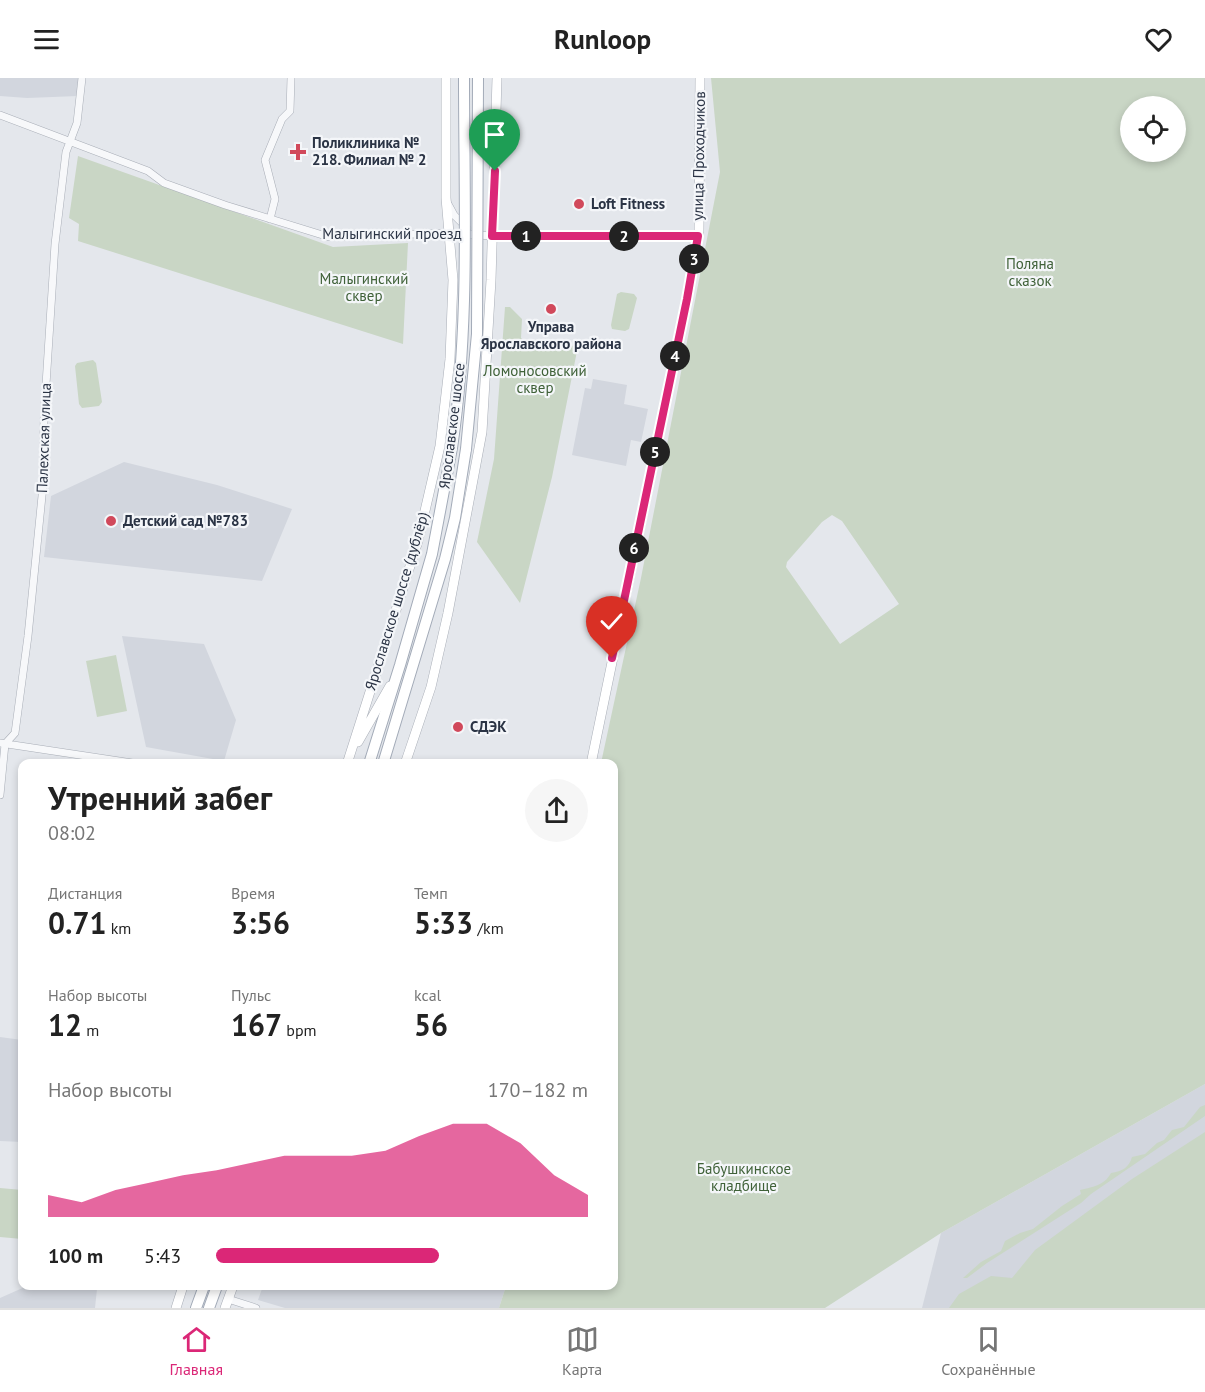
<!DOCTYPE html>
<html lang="ru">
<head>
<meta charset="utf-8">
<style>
	:root { --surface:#fff; --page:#f6f6f6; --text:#222; --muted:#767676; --line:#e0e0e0; --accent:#db2777 }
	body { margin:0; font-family:"PT Sans",sans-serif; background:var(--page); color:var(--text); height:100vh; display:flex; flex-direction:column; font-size:22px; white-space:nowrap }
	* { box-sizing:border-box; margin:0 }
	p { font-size:20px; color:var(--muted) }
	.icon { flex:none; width:33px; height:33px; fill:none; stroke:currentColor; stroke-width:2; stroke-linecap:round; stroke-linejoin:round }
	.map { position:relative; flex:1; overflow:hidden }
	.sheet { position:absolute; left:18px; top:681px; width:600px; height:531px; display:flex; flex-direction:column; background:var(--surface); border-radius:12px; box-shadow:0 3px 9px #0003 }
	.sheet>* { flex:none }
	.controls { position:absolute; left:1120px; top:18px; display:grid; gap:12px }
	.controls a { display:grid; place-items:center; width:66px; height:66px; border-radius:50%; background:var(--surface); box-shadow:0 3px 9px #0003; font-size:30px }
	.pin { position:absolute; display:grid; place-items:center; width:51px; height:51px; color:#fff; margin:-62px -26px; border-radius:50% 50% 50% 0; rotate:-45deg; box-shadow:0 0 6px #0007 }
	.pin .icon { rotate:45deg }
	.km { position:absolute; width:30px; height:30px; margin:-15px; border-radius:50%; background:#222; color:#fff; font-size:16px; line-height:30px; text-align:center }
	.round { display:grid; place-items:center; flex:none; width:63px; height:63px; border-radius:32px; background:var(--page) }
	.headline { display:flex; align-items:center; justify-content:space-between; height:102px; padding:0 30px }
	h1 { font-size:33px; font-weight:700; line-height:45px }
	.stats { display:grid; grid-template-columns:repeat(3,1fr); gap:9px; height:102px; padding:6px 30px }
	.stats div { display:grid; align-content:center }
	.stats b { font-size:30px; font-weight:700 }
	.stats small { font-size:16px; font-weight:400 }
	.stats p { font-size:16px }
	.chart { height:168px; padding:12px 30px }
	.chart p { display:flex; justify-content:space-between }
	.chart svg { width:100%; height:108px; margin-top:6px; fill:var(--accent); opacity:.7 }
	ul { padding:0 30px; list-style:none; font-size:20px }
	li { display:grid; grid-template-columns:96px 72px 1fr; align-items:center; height:45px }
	li i { height:15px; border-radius:8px; background:var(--accent) }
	header { display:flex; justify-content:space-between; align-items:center; height:78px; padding:0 30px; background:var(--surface); font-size:27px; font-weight:700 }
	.tab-bar { display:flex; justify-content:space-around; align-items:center; height:84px; border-top:2px solid var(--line); background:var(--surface); font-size:16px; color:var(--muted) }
	.tab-bar a { display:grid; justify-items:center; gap:3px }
	.tab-bar .active { color:var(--accent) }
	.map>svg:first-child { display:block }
</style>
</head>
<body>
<header><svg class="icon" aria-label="menu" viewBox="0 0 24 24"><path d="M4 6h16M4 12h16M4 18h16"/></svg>Runloop<svg class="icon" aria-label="heart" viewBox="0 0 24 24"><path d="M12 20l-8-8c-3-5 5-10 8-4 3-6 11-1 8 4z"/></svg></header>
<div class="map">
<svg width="1205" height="1230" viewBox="0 0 1205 1230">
	<rect width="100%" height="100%" fill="#e4e7ec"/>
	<path fill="#d2d6de" d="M0 0H79L78 18 27 20 0 18Z
		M593 301 627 307 624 326 648 331 641 364 631 362 626 388 572 377 585 310 591 311Z
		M124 384 217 407 292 431 262 503 44 479 51 418Z
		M122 558 204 566 236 642 224 683 146 669Z
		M0 959 22 962V1064L0 1063Z
		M1205 1006V1230H922L941 1155Z
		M27 1208 97 1211 95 1230H0V1220Z
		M263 1208H506L499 1230H285L258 1222Z"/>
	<path fill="#c9d6c5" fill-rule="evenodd" d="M711 0H1205V1006L941 1155 825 1230H499L506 1208H614V686L601 685 641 500 720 94ZM1131 28H1176V74H1131ZM832 437 842 443 899 526 840 566 786 489 787 484 822 444Z
		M78 78 333 169 408 165 403 266 78 163 79 146 69 140Z
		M621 214 634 216 637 220 629 251 625 253 612 251 611 247 617 216Z
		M505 229H510L522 241 521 260 527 266 578 268 552 399 520 525 477 464 494 381Z
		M93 282 96 285 102 324 99 328 82 330 79 326 75 288 77 285Z
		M116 577 127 633 97 639 86 583Z
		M1205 1027V1038L1091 1116 1081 1125 987 1185 967 1200H963L981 1184 1001 1173 1005 1163 1020 1155 1033 1151 1062 1128 1081 1116 1080 1112C1092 1109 1104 1108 1111 1095 1122 1093 1129 1090 1132 1079L1145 1076 1157 1065 1164 1062 1172 1052 1184 1049 1200 1029Z
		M1205 1054V1230H949L959 1216 991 1198 1012 1200 1035 1172 1132 1101Z
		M0 1110 22 1112V1161L0 1159Z"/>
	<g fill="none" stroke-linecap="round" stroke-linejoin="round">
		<defs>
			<path id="street" d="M0 37 148 93 164 105 225 127 329 159 449 155 492 158H698
				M448 126 454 137 467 150
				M270 141 275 121 265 82 282 41 290 33 291 0
				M0 665 139 686
				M0 717 5 666 15 655 28 558 43 408 44 338 55 166 66 74 77 45 82 0
				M228 1221 256 1230"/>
			<path id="secondary" d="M358 664 390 608
				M347 686 418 463 440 368 450 281 453 202 446 120V0
				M405 686 431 609 448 535 482 354 491 202 497 0
				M591 686 687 221 699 153 700 0
				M176 1230 183 1208
				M225 1230 233 1208"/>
			<path id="primary" d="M369 686 400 587 432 476 452 370
				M383 686 445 481 455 440 466 371
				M196 1230 204 1208
				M209 1230 217 1208"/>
		</defs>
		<use href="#street" stroke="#a9aeb7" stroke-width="8"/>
		<use href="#secondary" stroke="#a9aeb7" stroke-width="10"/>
		<use href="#primary" stroke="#a3abb8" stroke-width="12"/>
		<use href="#street" stroke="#f7f8fa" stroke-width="7"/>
		<use href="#secondary" stroke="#fff" stroke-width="9"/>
		<use href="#primary" stroke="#fff" stroke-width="10"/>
		<defs>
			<path id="primary-bridge" d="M452 370C470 248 464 123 464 0
				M466 371 477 256 478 0"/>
		</defs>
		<use href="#primary-bridge" stroke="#a3abb8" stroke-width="12" stroke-linecap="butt"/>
		<use href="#primary-bridge" stroke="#fff" stroke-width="10"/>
	</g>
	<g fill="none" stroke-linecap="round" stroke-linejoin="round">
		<defs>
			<path id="route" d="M495 93 492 158H698L687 221 612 580"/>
		</defs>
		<use href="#route" stroke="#fff" stroke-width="12"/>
		<use href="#route" stroke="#db2777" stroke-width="8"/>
	</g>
	<g fill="#d1495b" stroke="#f4f6f9" stroke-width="2">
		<path d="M295 65h6v6h6v6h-6v6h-6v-6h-6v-6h6z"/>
		<circle cx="579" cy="126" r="6"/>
		<circle cx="551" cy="231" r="6"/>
		<circle cx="111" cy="443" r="6"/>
		<circle cx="458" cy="649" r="6"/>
	</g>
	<g text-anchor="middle" stroke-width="4.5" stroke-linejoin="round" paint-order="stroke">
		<g font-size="15" font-weight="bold" fill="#2b3445" stroke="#f4f6f9" text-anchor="start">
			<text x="312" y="70">Поликлиника №<tspan x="312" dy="17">218. Филиал № 2</tspan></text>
			<text x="591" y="131">Loft Fitness</text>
			<text x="551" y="254" text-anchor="middle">Управа<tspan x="551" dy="17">Ярославского района</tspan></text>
			<text x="123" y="448">Детский сад №783</text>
			<text x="470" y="654">СДЭК</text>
		</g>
		<g font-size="15" fill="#2b3445" stroke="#f4f6f9">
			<text transform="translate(699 78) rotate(-89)" y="5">улица Проходчиков</text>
			<text x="392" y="161">Малыгинский проезд</text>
			<text transform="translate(452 348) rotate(-83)" y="5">Ярославское шоссе</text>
			<text transform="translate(44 360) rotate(-88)" y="5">Палехская улица</text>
			<text transform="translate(397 523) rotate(-73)" y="5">Ярославское шоссе (дублёр)</text>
		</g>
		<g font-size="15" fill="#3f6138" stroke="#f4f6f9">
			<text x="1030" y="191">Поляна<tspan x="1030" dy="17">сказок</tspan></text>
			<text x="364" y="206">Малыгинский<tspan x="364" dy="17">сквер</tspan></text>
			<text x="535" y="298">Ломоносовский<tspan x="535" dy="17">сквер</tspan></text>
			<text x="744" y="1096">Бабушкинское<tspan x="744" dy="17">кладбище</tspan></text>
		</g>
	</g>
</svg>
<div class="controls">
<a><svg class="icon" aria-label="locate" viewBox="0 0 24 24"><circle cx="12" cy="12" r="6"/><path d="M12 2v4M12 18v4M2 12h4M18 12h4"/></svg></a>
</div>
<div class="pin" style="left:495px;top:93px;background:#1e9e55"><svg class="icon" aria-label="arrive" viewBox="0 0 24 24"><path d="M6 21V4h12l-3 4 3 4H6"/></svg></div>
<div class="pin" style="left:612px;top:580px;background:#d93025"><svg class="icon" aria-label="check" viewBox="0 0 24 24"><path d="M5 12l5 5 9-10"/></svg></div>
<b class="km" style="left:526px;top:158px">1</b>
<b class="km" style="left:624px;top:158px">2</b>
<b class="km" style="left:694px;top:181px">3</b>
<b class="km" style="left:675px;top:278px">4</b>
<b class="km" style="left:655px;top:374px">5</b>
<b class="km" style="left:634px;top:470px">6</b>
<section class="sheet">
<div class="headline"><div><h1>Утренний забег</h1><p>08:02</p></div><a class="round"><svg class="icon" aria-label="share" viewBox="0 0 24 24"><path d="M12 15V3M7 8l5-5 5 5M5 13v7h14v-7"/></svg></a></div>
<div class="stats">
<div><p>Дистанция</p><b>0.71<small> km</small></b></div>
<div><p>Время</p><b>3:56</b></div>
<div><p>Темп</p><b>5:33<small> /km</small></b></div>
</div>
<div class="stats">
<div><p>Набор высоты</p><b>12<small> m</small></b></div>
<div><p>Пульс</p><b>167<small> bpm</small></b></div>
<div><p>kcal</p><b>56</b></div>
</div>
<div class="chart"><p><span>Набор высоты</span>170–182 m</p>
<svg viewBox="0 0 160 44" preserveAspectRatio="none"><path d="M0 44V35L10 38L20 33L30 30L40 27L50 25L60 22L70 19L80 19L90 19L100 17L110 11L120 6L130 6L140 14L150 27L160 35V44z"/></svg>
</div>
<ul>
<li><b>100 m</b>5:43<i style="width:60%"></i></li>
</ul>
</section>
</div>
<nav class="tab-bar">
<a class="active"><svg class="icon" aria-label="home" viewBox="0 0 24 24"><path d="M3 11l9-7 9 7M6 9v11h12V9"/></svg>Главная</a>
<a><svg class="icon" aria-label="map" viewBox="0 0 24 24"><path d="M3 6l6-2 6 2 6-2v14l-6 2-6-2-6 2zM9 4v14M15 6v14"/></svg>Карта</a>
<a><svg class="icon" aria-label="saved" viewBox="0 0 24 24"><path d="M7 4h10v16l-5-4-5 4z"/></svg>Сохранённые</a>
</nav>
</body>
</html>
